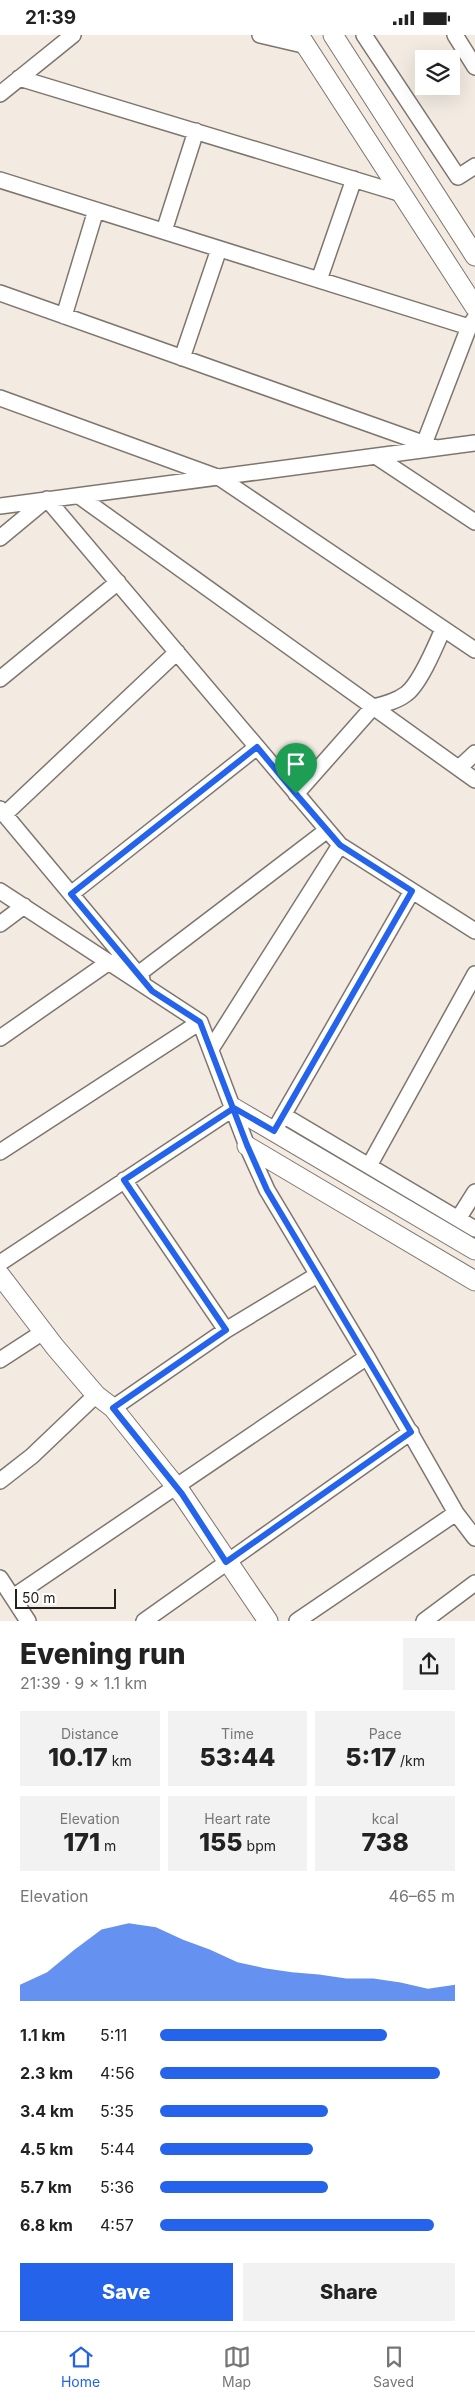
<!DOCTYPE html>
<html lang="en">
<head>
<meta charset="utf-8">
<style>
	:root { --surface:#fff; --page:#f2f2f2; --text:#222; --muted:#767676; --line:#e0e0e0; --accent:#2563eb }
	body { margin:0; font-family:Inter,sans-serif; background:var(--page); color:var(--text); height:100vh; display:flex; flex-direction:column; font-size:19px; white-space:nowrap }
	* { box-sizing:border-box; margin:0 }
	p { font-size:16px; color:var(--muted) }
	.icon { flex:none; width:28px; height:28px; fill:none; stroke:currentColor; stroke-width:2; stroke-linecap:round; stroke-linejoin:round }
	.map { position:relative; height:1586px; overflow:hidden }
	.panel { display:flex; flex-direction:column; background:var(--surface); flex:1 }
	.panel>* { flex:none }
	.fabs { position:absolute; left:415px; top:15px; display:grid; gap:10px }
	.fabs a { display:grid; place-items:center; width:45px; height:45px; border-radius:0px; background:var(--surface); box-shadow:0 5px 20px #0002; font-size:25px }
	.scale { position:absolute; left:15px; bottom:12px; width:101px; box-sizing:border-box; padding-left:5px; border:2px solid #24211d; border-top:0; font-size:14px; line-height:18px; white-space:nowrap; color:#24211d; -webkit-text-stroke:4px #fff; paint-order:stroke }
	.pin { position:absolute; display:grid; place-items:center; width:42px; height:42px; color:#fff; margin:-51px -21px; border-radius:50% 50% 50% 0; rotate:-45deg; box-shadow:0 0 5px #0007 }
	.pin .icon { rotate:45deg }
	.round { display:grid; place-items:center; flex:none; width:52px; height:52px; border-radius:0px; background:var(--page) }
	.head { display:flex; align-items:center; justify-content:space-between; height:85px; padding:0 20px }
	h1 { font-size:28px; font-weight:800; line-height:38px }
	.metrics { display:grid; grid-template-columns:repeat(3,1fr); gap:8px; height:85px; padding:5px 20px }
	.metrics div { display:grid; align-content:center; border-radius:0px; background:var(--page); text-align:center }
	.metrics b { font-size:25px; font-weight:800 }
	.metrics small { font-size:14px; font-weight:400 }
	.metrics p { font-size:14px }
	.chart { height:140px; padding:10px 20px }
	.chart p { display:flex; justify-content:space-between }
	.chart svg { width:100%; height:90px; margin-top:5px; fill:var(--accent); opacity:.7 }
	.action { display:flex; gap:10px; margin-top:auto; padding:10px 20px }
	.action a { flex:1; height:58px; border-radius:0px; background:var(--accent); color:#fff; font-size:20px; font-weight:800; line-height:58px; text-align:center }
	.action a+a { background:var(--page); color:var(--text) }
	ul { padding:0 20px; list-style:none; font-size:16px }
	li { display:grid; grid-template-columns:80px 60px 1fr; align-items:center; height:38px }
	li i { height:12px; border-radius:6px; background:var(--accent) }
	.status { display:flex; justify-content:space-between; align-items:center; height:35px; padding:0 25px; background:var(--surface); direction:ltr }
	.status svg { height:14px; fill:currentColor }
	.tab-bar { display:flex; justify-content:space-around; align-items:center; height:70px; border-top:1px solid var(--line); background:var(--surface); font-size:14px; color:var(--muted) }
	.tab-bar a { display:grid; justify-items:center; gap:2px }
	.tab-bar .on { color:var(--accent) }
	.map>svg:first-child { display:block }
</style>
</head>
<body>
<div class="status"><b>21:39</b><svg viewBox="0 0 49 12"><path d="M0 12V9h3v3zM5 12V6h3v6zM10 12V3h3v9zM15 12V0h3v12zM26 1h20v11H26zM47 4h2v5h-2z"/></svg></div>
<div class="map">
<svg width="475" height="1586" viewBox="0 0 475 1586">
	<rect width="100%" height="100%" fill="#f3ebe2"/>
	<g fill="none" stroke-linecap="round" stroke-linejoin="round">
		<defs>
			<path id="minor" d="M260 0 307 11
				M364 0 458 142 475 131
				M455 0 475 32
				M19 43 402 159
				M0 59 73 0
				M0 145 469 292
				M164 196 196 96
				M319 245 354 144
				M0 258 434 412
				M64 281 96 175
				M182 323 219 214
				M0 363 220 443 475 615
				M424 409 469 292 475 283
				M377 422 475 487
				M79 461 475 745
				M0 471 475 408
				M0 503 47 464 340 810 475 896
				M0 644 118 547
				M459 733 475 718
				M296 759 373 672C385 669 397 666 406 659 420 649 436 610 443 594
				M0 774 142 944
				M4 780 177 617
				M0 856 200 987 247 1111 267 1155 367 1322 456 1478 475 1503
				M71 859 257 712
				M0 889 24 871
				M133 943 326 796
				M0 1003 109 927
				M211 1014 340 810
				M283 1080 475 1194
				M274 1096 412 856
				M0 1117 200 987
				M369 1131 475 939
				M124 1145 226 1295
				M458 1184 475 1157
				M0 1228 234 1073
				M0 1325 43 1297
				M113 1373 226 1295 317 1240
				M0 1446 32 1421 96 1360
				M0 1543 28 1586
				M13 1562 367 1322
				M144 1586 411 1397
				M297 1586 456 1478
				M424 1586 475 1548"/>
			<path id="tertiary" d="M299 0 475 272
				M333 0 475 221
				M234 1073 475 1215
				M247 1111 475 1246
				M0 1240 55 1312 96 1360 113 1373 182 1459 268 1586"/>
		</defs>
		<use href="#minor" stroke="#7e766e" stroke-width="18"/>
		<use href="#tertiary" stroke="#7e766e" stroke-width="21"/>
		<use href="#minor" stroke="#fff" stroke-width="15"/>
		<use href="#tertiary" stroke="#fff" stroke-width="19"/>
	</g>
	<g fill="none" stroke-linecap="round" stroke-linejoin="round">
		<defs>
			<path id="route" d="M296 759 257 712 71 859 152 956 200 987 247 1110 267 1155 411 1397 226 1527 182 1459 113 1373 226 1295 124 1145 234 1073 274 1096 412 856 340 810 296 759"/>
		</defs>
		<use href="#route" stroke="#fff" stroke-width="10"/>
		<use href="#route" stroke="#2563eb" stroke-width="6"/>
	</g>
</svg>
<div class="fabs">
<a><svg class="icon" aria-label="layers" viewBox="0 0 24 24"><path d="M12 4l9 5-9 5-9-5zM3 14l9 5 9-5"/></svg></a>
</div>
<div class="scale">50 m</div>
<div class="pin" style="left:296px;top:759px;background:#1e9e55"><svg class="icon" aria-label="arrive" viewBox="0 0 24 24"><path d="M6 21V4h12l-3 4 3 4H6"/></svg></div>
</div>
<section class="panel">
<div class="head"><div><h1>Evening run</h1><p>21:39 · 9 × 1.1 km</p></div><a class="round"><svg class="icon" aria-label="share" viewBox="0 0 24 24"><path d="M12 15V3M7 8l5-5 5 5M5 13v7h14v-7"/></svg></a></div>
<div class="metrics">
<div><p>Distance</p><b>10.17<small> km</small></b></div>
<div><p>Time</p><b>53:44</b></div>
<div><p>Pace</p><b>5:17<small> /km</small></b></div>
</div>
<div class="metrics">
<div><p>Elevation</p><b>171<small> m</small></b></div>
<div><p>Heart rate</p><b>155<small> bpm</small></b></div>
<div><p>kcal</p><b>738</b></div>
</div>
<div class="chart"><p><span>Elevation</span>46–65 m</p>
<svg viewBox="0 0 160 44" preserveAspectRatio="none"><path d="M0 44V36L10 30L20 19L30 9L40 6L50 8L60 14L70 19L80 25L90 28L100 30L110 31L120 33L130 33L140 35L150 38L160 36V44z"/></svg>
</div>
<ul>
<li><b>1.1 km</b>5:11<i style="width:77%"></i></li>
<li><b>2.3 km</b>4:56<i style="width:95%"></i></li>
<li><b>3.4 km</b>5:35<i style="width:57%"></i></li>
<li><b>4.5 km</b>5:44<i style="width:52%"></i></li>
<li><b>5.7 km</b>5:36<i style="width:57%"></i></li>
<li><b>6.8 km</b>4:57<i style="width:93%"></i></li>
</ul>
<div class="action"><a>Save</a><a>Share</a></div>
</section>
<nav class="tab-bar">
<a class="on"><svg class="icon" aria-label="home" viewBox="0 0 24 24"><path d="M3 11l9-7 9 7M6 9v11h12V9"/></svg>Home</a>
<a><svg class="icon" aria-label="map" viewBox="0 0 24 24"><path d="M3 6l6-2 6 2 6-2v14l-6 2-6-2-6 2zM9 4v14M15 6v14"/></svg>Map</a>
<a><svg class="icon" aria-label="saved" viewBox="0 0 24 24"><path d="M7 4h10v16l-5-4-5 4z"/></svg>Saved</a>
</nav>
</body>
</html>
